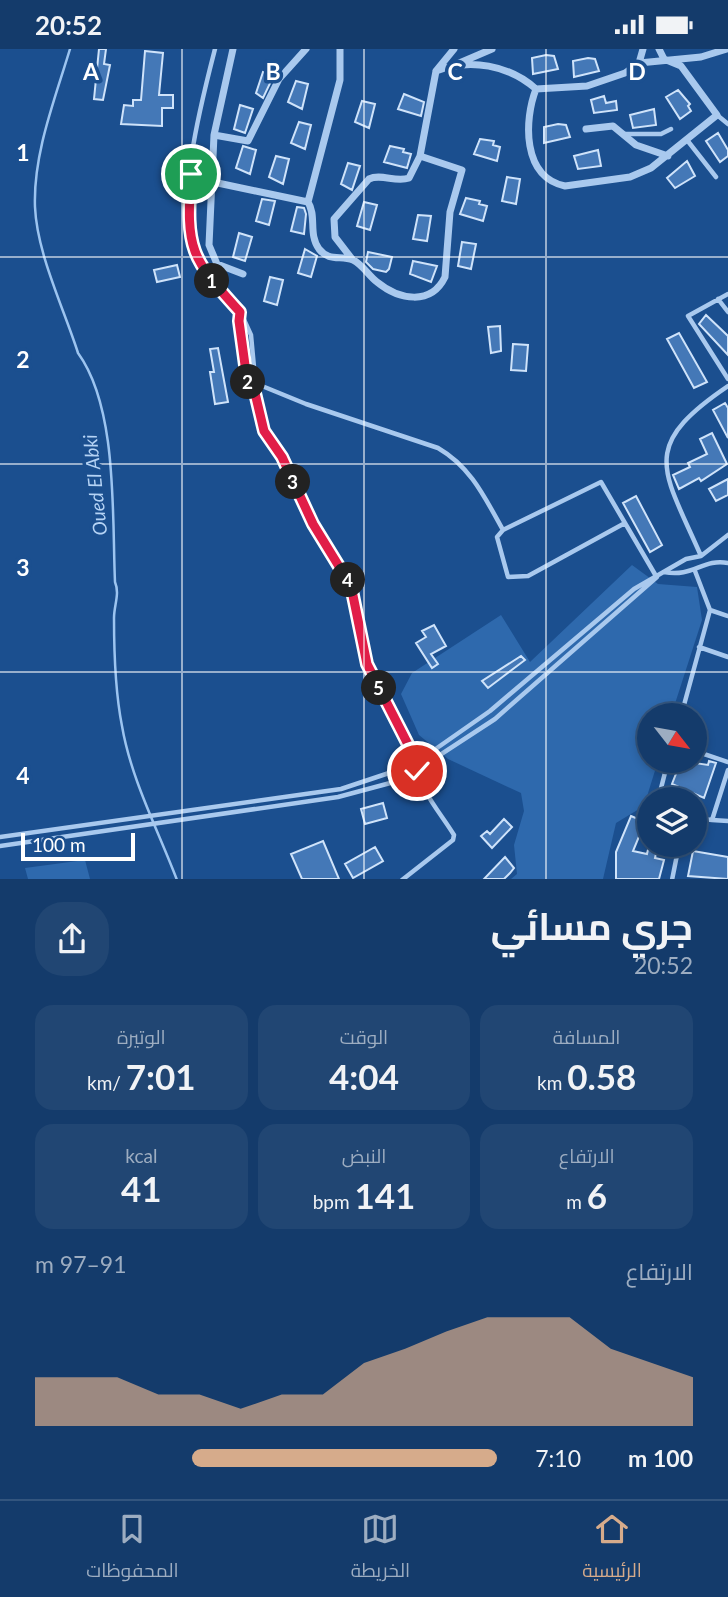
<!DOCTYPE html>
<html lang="ar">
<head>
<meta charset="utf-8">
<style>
	:root { --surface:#143b6b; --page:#214673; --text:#f1f3f6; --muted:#9dadc1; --line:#33557e; --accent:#d6ab8b }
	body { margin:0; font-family:Lato,Cairo,sans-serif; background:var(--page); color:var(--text); direction:rtl; height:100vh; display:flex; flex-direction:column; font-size:26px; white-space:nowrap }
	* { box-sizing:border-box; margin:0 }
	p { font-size:23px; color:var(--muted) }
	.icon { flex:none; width:38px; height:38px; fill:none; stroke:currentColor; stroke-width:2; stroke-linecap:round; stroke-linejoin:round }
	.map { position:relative; height:830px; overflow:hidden; direction:ltr }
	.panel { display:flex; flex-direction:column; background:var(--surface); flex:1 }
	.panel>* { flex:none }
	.needle { width:46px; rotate:121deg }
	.fabs { position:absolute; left:637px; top:654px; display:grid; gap:14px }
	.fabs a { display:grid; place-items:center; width:70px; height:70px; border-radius:50%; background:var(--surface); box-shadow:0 4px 10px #0003,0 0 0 2px var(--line); font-size:35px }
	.scale { position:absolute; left:21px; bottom:18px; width:114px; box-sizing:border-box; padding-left:7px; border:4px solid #fff; border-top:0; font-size:19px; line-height:24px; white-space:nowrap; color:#fff; -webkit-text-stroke:5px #1b4f8f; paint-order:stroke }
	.pin { position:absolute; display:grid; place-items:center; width:60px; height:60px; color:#fff; margin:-30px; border:4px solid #fff; border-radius:50%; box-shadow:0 2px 7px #0007 }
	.km { position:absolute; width:35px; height:35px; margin:-18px; border-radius:50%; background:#222; color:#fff; font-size:19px; line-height:35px; text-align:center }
	.round { display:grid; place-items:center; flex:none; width:74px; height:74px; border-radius:28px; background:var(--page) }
	.headline { display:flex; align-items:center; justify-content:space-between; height:119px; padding:0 35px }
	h1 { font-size:38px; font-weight:700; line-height:52px }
	.stats { display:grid; grid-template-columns:repeat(3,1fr); gap:10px; height:119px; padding:7px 35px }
	.stats div { display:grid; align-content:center; border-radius:18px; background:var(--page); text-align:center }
	.stats b { font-size:35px; font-weight:700 }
	.stats small { font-size:19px; font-weight:400 }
	.stats p { font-size:19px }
	.chart { height:196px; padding:14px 35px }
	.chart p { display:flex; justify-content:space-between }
	.chart svg { width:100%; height:126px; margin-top:7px; fill:var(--accent); opacity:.7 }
	ul { padding:0 35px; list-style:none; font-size:23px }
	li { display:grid; grid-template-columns:112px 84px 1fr; align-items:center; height:52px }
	li i { height:18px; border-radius:9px; background:var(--accent) }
	.status { display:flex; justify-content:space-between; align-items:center; height:49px; padding:0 35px; background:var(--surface); direction:ltr }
	.status svg { height:19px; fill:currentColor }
	.dock { display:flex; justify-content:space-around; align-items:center; height:98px; border-top:2px solid var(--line); background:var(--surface); font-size:19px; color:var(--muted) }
	.dock a { display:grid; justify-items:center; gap:4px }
	.dock .on { color:var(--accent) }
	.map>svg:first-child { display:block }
</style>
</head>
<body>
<div class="status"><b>20:52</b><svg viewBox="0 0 49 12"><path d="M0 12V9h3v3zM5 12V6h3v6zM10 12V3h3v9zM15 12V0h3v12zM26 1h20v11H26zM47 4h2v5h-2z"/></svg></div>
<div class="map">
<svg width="728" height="831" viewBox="0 0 728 831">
	<rect width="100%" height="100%" fill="#1b4f8f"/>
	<path fill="#2e69ad" d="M632 516 658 535 697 538 702 571 671 667H649V712H658L644 757 616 774 603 830H511L517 825 514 796 524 762 521 744 448 710 419 686 401 645 412 624 501 566 530 613Z
		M85 811 90 830H28L25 819Z"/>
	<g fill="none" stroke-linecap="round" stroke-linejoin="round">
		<path stroke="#9cc4f0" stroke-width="2.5" d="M70 0C55 50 33 105 35 158 37 205 64 260 78 304 118 359 112 467 115 533 120 545 114 556 114 569 114 605 115 642 122 677 131 730 158 781 177 831"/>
	</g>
	<path fill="#4478b7" stroke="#cfe3fa" stroke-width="2" d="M99 0H106L104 15 110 16 103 51 94 50Z
		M145 2 163 4 159 46H173V59H162V77L121 75 124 56 133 57V51H141Z
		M546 6 554 7 558 20 533 25 532 9Z
		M588 9 595 10 599 22 574 28 573 12Z
		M263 23 274 26 263 49 256 44Z
		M296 32 308 35 302 60 288 53Z
		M678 41 690 55 688 57 691 62 680 70 666 48Z
		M404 45 424 53 421 67 398 60Z
		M604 47 606 54 616 52 617 61 594 64 591 51Z
		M362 52 375 55 369 79 355 73Z
		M240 56 253 60 245 84 234 80Z
		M654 60 656 76 633 79 630 66Z
		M299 73 311 76 305 100 291 94Z
		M558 75 566 76 570 88 544 94V78Z
		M718 84 728 101V107L720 113 706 92Z
		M480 90 494 92 493 96 500 98 497 112 474 105Z
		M243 97 256 101 250 125 236 119Z
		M390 97 404 100 403 103 411 105 407 119 384 113Z
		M598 101 601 117 578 120 574 107Z
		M276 107 289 110 283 135 269 128Z
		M687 112 695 127 675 139 667 129Z
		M348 114 360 117 352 141 341 135Z
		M507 128 520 130 516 155 502 152Z
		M466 149 480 152 479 155 487 157 483 172 460 165Z
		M262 150 275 152 269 176 256 172Z
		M364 153 377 156 370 181 357 177Z
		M297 158 304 159 306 165 304 185 291 182Z
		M418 166 431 167 427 192 413 190Z
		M239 184 252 188 245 212 233 208Z
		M462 193 476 195 471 220 458 217Z
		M305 200 317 207 311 228 298 224Z
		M368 203 392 208 389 220 386 223 373 220 366 213Z
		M413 212 437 217 431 233 410 225Z
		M177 216 180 228 157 233 154 221Z
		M270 228 283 231 277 256 264 252Z
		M706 266 728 287V306L699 275Z
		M500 277 501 302 491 304 488 278Z
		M679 284 707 333 694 339 667 290Z
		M513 295 528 296 526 322 511 321Z
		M218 299 228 353 215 355 210 323H214L210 300Z
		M725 354 728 359V389L713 361Z
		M712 384 727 415 701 432 699 429 679 440 673 426 690 418 688 414 707 405 700 390Z
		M728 430V446L716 452 709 440Z
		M636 447 662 496 650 503 623 454Z
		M434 576 446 597 431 605 438 615 432 619 416 594 426 588 422 582Z
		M521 607 525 611 488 639 482 632Z
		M681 712 708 716 709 712 716 714 704 749 672 735Z
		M383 754 387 769 365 775 361 760Z
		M631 767 645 773 633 802 647 805 649 796H658L655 809 664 811 659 830H616V803Z
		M504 770 512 778 492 799 481 787 487 782 490 785Z
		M323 792 339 830H302L291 805Z
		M375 798 383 812 353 829 345 815Z
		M693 802 728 808V830L688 827Z
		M505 808 514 819 510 824 504 830H484Z"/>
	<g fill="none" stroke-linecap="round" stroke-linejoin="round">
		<path stroke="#a9c9ee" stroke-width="4.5" d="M215 0C201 54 174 156 195 209 204 229 226 247 240 263L239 272 248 335
			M717 66 728 75
			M623 85H661L671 80
			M687 91 716 128
			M728 245 688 267 728 330
			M718 250 728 263
			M241 264 251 286 255 329
			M262 337 255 344 248 335 250 331 257 329 262 337 306 355 438 399C471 418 485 449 503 481
			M255 344 264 382 282 408 313 475 351 537 367 615 417 713C417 739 441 764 454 786L453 791 402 831
			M625 474 528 527 508 528 497 488 503 481 601 433 656 527
			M701 507C663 420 638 398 728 337
			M664 523C693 529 703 509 728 514
			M710 561 728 567
			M699 598 728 608
			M681 667 710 561 695 522
			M695 702 728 713
			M658 751 668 712
			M695 769 712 771 728 721
			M712 771 728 772
			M0 788 341 740 401 720 417 713 490 662 634 540 686 510 701 507 728 486
			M0 797 338 748 394 733 417 721 495 670 657 528
			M672 831 679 796"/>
		<path stroke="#a9c9ee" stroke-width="7" d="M233 0 214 86 209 196 217 215 243 225
			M454 0 436 22C470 9 509 16 536 40 524 71 522 128 565 137L630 128 651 119 717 66 681 17 664 10 659 0
			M639 14 643 0
			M457 15 492 0
			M536 40 587 37 625 24 639 14 701 8 727 0
			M586 80 613 77 636 96 668 107
			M214 86 248 92 279 30 306 0
			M213 133 308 153 340 31V0
			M308 153C317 167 308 185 319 200 329 213 341 206 353 211 362 215 369 227 377 233 399 251 431 257 445 228L450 163 462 121 420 107
			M352 210 335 188 334 170 369 130C381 124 396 134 409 129L420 107 436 22"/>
	</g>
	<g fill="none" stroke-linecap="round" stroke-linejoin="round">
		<defs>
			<path id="route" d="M191 125C186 201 190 208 240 263L239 272 248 338 255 344 264 382 282 408 313 475 351 537 367 615 417 713V722"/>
		</defs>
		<use href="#route" stroke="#fff" stroke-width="14"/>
		<use href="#route" stroke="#e11d48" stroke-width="9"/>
	</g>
	<path fill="none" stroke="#fff" stroke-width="2" stroke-opacity="0.55" d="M182 0V831M364 0V831M546 0V831M0 208H728M0 415H728M0 623H728"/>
	<g text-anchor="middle" stroke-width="7" stroke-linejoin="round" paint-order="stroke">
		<g font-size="19" font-style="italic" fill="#b5d3f5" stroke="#1b4f8f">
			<text transform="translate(95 436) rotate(-96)" y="7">Oued El Abki</text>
		</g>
	</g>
	<g font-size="23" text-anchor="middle" font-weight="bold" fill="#fff" stroke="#1b4f8f" stroke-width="7" stroke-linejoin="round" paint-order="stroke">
		<text x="91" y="31">A</text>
		<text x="273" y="31">B</text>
		<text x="455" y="31">C</text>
		<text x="637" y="31">D</text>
		<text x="23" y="112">1</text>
		<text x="23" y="319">2</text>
		<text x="23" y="527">3</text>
		<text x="23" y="735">4</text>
	</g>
</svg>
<div class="fabs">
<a><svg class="needle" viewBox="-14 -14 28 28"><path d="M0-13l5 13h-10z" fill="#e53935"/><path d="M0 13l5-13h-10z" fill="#9dadc1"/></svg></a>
<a><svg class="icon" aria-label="layers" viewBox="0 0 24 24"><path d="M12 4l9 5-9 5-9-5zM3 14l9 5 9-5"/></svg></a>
</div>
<div class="scale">100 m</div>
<div class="pin" style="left:191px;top:125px;background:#1e9e55"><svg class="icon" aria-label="arrive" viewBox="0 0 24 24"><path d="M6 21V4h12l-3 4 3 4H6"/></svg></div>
<div class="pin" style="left:417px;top:722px;background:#d93025"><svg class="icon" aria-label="check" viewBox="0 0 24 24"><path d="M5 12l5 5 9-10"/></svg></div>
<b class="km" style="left:212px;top:232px">1</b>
<b class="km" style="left:248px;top:333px">2</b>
<b class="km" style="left:293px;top:433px">3</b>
<b class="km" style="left:348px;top:531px">4</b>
<b class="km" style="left:379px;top:639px">5</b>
</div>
<section class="panel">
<div class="headline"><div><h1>جري مسائي</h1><p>20:52</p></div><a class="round"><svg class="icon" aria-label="share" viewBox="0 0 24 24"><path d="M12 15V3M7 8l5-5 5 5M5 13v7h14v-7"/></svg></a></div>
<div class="stats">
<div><p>المسافة</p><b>0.58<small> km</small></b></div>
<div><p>الوقت</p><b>4:04</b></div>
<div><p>الوتيرة</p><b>7:01<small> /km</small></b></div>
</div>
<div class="stats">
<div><p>الارتفاع</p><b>6<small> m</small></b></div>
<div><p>النبض</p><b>141<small> bpm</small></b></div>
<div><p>kcal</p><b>41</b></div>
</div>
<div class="chart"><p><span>الارتفاع</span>91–97 m</p>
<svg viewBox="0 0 160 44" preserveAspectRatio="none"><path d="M0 44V27L10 27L20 27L30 33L40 33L50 38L60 33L70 33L80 22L90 17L100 11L110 6L120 6L130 6L140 17L150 22L160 27V44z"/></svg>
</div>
<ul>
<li><b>100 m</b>7:10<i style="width:66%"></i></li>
</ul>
</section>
<nav class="dock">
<a class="on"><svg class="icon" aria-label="home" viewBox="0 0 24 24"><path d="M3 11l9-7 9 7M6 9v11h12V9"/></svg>الرئيسية</a>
<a><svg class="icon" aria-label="map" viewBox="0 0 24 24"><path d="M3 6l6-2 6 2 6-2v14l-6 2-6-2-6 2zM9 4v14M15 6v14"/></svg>الخريطة</a>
<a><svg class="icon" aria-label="saved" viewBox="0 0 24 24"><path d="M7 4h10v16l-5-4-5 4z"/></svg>المحفوظات</a>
</nav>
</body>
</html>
